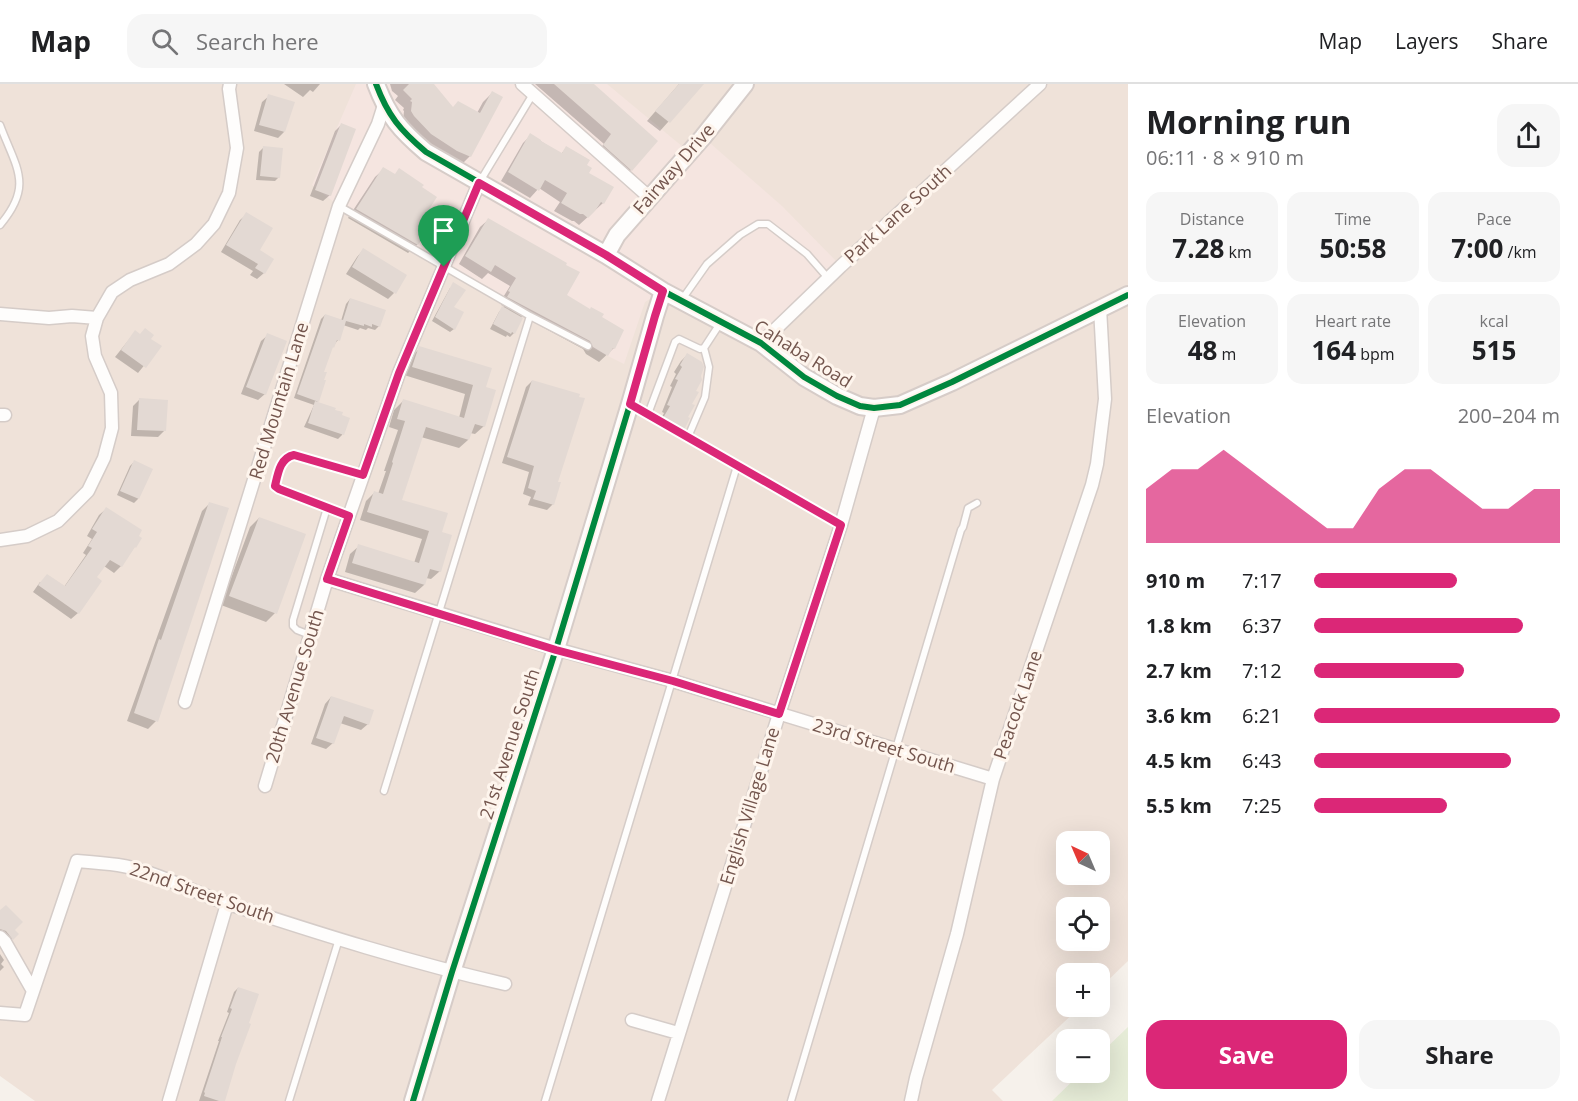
<!DOCTYPE html>
<html lang="en">
<head>
<meta charset="utf-8">
<style>
	:root { --surface:#fff; --page:#f6f6f6; --text:#202124; --muted:#757577; --line:#e0e0e0; --accent:#db2777 }
	body { margin:0; font-family:"Open Sans",sans-serif; background:var(--page); color:var(--text); height:100vh; display:flex; flex-direction:column; font-size:22px; white-space:nowrap }
	* { box-sizing:border-box; margin:0 }
	p { font-size:20px; color:var(--muted) }
	.icon { flex:none; width:33px; height:33px; fill:none; stroke:currentColor; stroke-width:2; stroke-linecap:round; stroke-linejoin:round }
	.map { position:relative; flex:1; overflow:hidden }
	.drawer { display:flex; flex-direction:column; background:var(--surface); width:450px }
	.drawer>* { flex:none }
	.needle { width:39px; rotate:316deg }
	.fabs { position:absolute; left:1056px; top:747px; display:grid; gap:12px }
	.fabs a { display:grid; place-items:center; width:54px; height:54px; border-radius:12px; background:var(--surface); box-shadow:0 6px 24px #0002; font-size:30px }
	.pin { position:absolute; display:grid; place-items:center; width:51px; height:51px; color:#fff; margin:-62px -26px; border-radius:50% 50% 50% 0; rotate:-45deg; box-shadow:0 0 6px #0007 }
	.pin .icon { rotate:45deg }
	.round { display:grid; place-items:center; flex:none; width:63px; height:63px; border-radius:18px; background:var(--page) }
	.headline { display:flex; align-items:center; justify-content:space-between; height:102px; padding:0 18px }
	h1 { font-size:33px; font-weight:700; line-height:45px }
	.stats { display:grid; grid-template-columns:repeat(3,1fr); gap:9px; height:102px; padding:6px 18px }
	.stats div { display:grid; align-content:center; border-radius:15px; background:var(--page); text-align:center }
	.stats b { font-size:26px; font-weight:700 }
	.stats small { font-size:16px; font-weight:400 }
	.stats p { font-size:16px }
	.chart { height:168px; padding:12px 18px }
	.chart p { display:flex; justify-content:space-between }
	.chart svg { width:100%; height:108px; margin-top:6px; fill:var(--accent); opacity:.7 }
	.action { display:flex; gap:12px; margin-top:auto; padding:12px 18px }
	.action a { flex:1; height:69px; border-radius:18px; background:var(--accent); color:#fff; font-size:24px; font-weight:700; line-height:69px; text-align:center }
	.action a+a { background:var(--page); color:var(--text) }
	ul { padding:0 18px; list-style:none; font-size:20px }
	li { display:grid; grid-template-columns:96px 72px 1fr; align-items:center; height:45px }
	li i { height:15px; border-radius:8px; background:var(--accent) }
	header { display:flex; align-items:center; gap:36px; box-sizing:border-box; height:84px; padding:0 30px; background:var(--surface); border-bottom:2px solid var(--line) }
	header strong { font-size:28px }
	nav { display:flex; gap:33px; margin-inline-start:auto; font-size:21px }
	.search { width:420px; height:54px; background:var(--page); display:flex; align-items:center; gap:15px; box-sizing:border-box; padding:0 21px; border-radius:18px; color:var(--muted); font-size:22px }
	main { display:flex; flex:1; min-height:0 }
	.map>svg:first-child { display:block }
</style>
</head>
<body>
<header>
<strong>Map</strong>
<div class="search"><svg class="icon" aria-label="search" viewBox="0 0 24 24"><circle cx="10" cy="10" r="6"/><path d="M15 15l6 6"/></svg>Search here</div>
<nav><a>Map</a><a>Layers</a><a>Share</a></nav>
</header>
<main>
<div class="map">
<svg width="1128" height="1017" viewBox="0 0 1128 1017">
	<rect width="100%" height="100%" fill="#f6f1eb"/>
	<path fill="#efe2d9" fill-rule="evenodd" d="M0 0H1128V877L1100 904V890H1066V922L1080 923 992 1006 1003 1017H35L0 992ZM1066 758H1100V790H1066ZM1066 824H1100V856H1066Z"/>
	<path fill="#f5e5e0" d="M356 0H607L689 68 703 53 782 122 841 182 761 259 663 207 645 218 624 280 588 262 339 122 312 101Z"/>
	<path fill="#e6ecd7" d="M1128 943V1017H1052L1081 989 1100 988V970Z"/>
	<path fill="#0003" d="M284 0H320L313 8 310 6 303 13Z
		M390 0H432L452 25 477 29 483 18 492 9 470 72 461 81 422 59 403 36 404 27 403 26 404 24 395 16 398 12 392 7Z
		M535 0H592L631 86 622 95 595 70 604 60Z
		M679 0H702L660 47 647 37Z
		M269 12 284 48 278 54 254 47 262 18Z
		M341 41 330 111 323 117 310 112 335 47Z
		M531 51 561 70 566 64 585 81 587 90 603 119 579 141 574 137H572L554 127 560 118 539 104 530 114 501 97 523 59Z
		M263 64 279 93 275 97 256 96 259 68Z
		M384 85 418 139 427 146 417 161 408 169 348 134 375 93Z
		M247 130 264 189 257 195 250 191 253 187 221 168 240 136Z
		M488 136 564 211 622 246 614 264 599 278 586 270 583 265 522 232 514 249 510 253 507 251 506 253 490 245 499 228 504 222 501 221 503 216 502 215 510 202 488 189 482 195 459 180 480 143Z
		M363 166 394 209 388 215 346 190 357 173Z
		M450 204 454 245 450 248 432 237Z
		M350 215 379 242 375 246 368 244 366 246 360 244 358 246 343 241 338 256 330 266 323 289 318 317 316 319 348 335 342 351 338 355 304 343 314 321 294 314 321 235 325 231 341 237 346 220Z
		M135 248 149 255 159 263 138 289 115 273Z
		M268 251 265 310 258 316 241 310 261 257Z
		M420 264 484 304V342L475 350 470 349 468 356 459 364 421 353 400 417 440 449V487L431 495 426 494 424 501 415 509 345 488 350 470 359 462 414 479 422 455 360 436 366 417 374 409 378 410 386 387H384L398 346 389 343 394 326 403 317 459 334 465 310 404 291 411 273Z
		M687 271 690 320 683 345 677 351 658 341 664 329 662 328 672 303 670 302 676 290 674 288 681 277Z
		M532 297 556 399 553 420 547 426 528 421 531 413 523 410 529 388 502 379 526 303Z
		M139 316 165 346 158 353 131 352 133 322Z
		M134 378 151 385 138 415 134 419 117 411 130 382Z
		M210 419 156 637 148 645 127 637 202 427Z
		M106 425 140 455 121 482 114 489 104 482 95 494 78 529 71 535 33 508 40 498 64 503 86 471 83 469 92 455 87 452 99 431Z
		M259 434 275 529 266 538 221 521 250 443Z
		M331 613 368 640 361 646 340 639 333 659 326 665 311 660 325 620Z
		M0 831 17 850 8 858 0 850Z
		M0 870 4 876 1 880 4 883 0 887Z
		M238 904 235 979 224 1017H199L219 957H218L229 929 227 928 234 908Z"/>
	<path fill="#e3d9d3" d="M409 0H434L453 23 458 17 480 29 492 7 503 13 471 73 457 67 431 50 414 32 411 27 412 18 410 17 412 15 403 6Z
		M554 0H594L658 57 632 87 603 61 611 50Z
		M679 0H704L670 39 655 27Z
		M268 10 295 18 285 48 259 41Z
		M341 39 356 45 331 112 315 106Z
		M530 49 541 56V57L562 69 566 62 590 76 587 81 592 84 589 89 614 103 604 120 601 118 595 127 588 134 583 130H580L561 119 567 109 545 96 539 107 508 88Z
		M263 62 283 64 280 94 260 92Z
		M383 83 395 90 399 84 424 101 422 103 437 113 420 139 429 145 418 161 356 125Z
		M246 128 273 144 260 166 274 175 265 190 255 184 258 180 226 161Z
		M488 134 567 179 566 181 580 188 567 211 590 225 591 223 604 230 602 233 624 246 615 265 613 264 608 272 593 263 590 257 507 213 510 208 508 207 516 194 495 181 491 188 465 172Z
		M363 164 407 191 396 210 352 183Z
		M453 198 466 206 454 223 464 228 455 246 435 233Z
		M350 214 386 226 380 243 372 240V243L364 240V242L346 237 340 257 337 256 334 264 333 263 324 288H327L324 296H326L319 318 297 310 325 230 343 236Z
		M502 222 523 234 515 250 512 248 511 250 493 240Z
		M145 244 154 251 151 255 162 262 146 284 121 266 135 246 140 250Z
		M267 249 287 257 266 311 246 303Z
		M419 262 492 284 486 303 496 306 485 343 475 340 469 356 426 343 402 416 448 429 442 448 452 451 441 488 430 485 425 501 352 479 358 460 419 479 429 447 367 428 374 407 383 410 393 379 392 378 405 337 397 335 403 315 464 334 473 301 412 283Z
		M687 269 702 278 704 283 701 292 702 296 696 307 699 308 692 320 695 321 688 333 690 334 684 346 663 334 670 322 667 321 678 296 675 295 682 283 680 281Z
		M532 296 580 310 579 313 585 314 558 398H561L554 421 533 415 536 407 528 404 534 382 507 373Z
		M139 314 168 316 166 347 137 346Z
		M315 317 336 324 335 326 343 328 342 331 350 334 344 351 308 339Z
		M134 376 153 385 139 415 120 407Z
		M209 418 229 424 158 638 134 629 159 555 161 556Z
		M106 423 142 446 139 452 142 454 136 464 135 463 122 483 110 476 97 493 102 497 79 530 38 501 47 490 65 502 92 464 88 462 97 448 92 445Z
		M259 433 306 450 277 530 229 512Z
		M331 612 374 626 369 641 344 632 334 660 316 654Z
		M6 821 23 838 15 846 19 850 13 856 6 847 0 845V826Z
		M238 903 259 910 249 939 251 940 236 980 225 1017H219L204 1012 205 1009 204 1008 222 953H221L232 925 230 924Z"/>
	<g fill="none" stroke-linecap="round" stroke-linejoin="round">
		<defs>
			<path id="lane" d="M0 41C16 84 34 101 0 141
				M479 99 533 10
				M339 122 530 232 588 262
				M683 214 707 180 740 151 758 140H768L807 170 828 194
				M630 321 840 441
				M648 330 675 258 679 255 700 265 704 264 721 238
				M688 353 705 313 709 283 704 264
				M349 432 279 405 275 402C278 389 280 374 294 371L363 391
				M310 551 297 546 293 542V536L327 424
				M384 707 530 232
				M289 1017 339 855
				M545 1017 737 382
				M791 1017 961 446 963 443 968 424 977 419"/>
			<path id="street" d="M522 0 649 113
				M0 230 49 234 72 232 97 234
				M761 259 841 182 1040 0
				M0 331H5
				M0 456 27 452 58 437 88 407 104 374 112 344 111 309 95 272 92 252 97 234 112 208 130 196 169 180 196 160 214 140 229 109 237 64 229 5 230 0
				M327 495 556 565 673 597 993 695
				M185 618 339 122 378 40 384 21
				M265 702 327 495 399 289 479 99
				M0 853 5 858 33 907
				M0 929 25 931 77 777C90 778 104 779 118 781 156 787 192 808 229 820 320 850 412 879 505 900
				M632 936 678 949
				M169 1017 227 820
				M658 1017 779 630 841 441 874 324
				M911 1017 916 994 957 850 993 695 1092 401 1097 380 1105 315 1100 224"/>
			<path id="secondary" d="M376 0C388 32 400 46 426 68L606 171 663 207 761 259 804 293 837 312 860 322 874 324 900 321 952 298 1128 211
				M606 171 617 151 703 53 745 0
				M413 1017 452 888 556 565 630 320 655 232 663 207"/>
		</defs>
		<use href="#lane" stroke="#d5ccc8" stroke-width="9"/>
		<use href="#street" stroke="#d5ccc8" stroke-width="15"/>
		<use href="#secondary" stroke="#d6ccc8" stroke-width="20"/>
		<use href="#lane" stroke="#fefdfc" stroke-width="6"/>
		<use href="#street" stroke="#fefdfc" stroke-width="12"/>
		<use href="#secondary" stroke="#fefdfc" stroke-width="16"/>
		<defs>
			<path id="cycleway" d="M376 0C388 32 400 46 426 68L606 171 663 207 761 259 804 293 837 312 860 322 874 324 900 321 952 298 1128 211
				M413 1017 452 888 556 565 630 320 655 232 663 207"/>
		</defs>
		<use href="#cycleway" stroke="#fef5ed" stroke-width="10"/>
		<use href="#cycleway" stroke="#00873e" stroke-width="6"/>
	</g>
	<g fill="none" stroke-linecap="round" stroke-linejoin="round">
		<defs>
			<path id="route" d="M479 99 606 171 663 207 655 232 630 320 841 441 779 630 673 597 556 566 327 495 349 432 279 405 275 402C278 389 280 374 294 371L363 391 399 289Z"/>
		</defs>
		<use href="#route" stroke="#fff" stroke-width="12"/>
		<use href="#route" stroke="#db2777" stroke-width="8"/>
	</g>
	<g text-anchor="middle" stroke-width="6" stroke-linejoin="round" paint-order="stroke">
		<g font-size="18" fill="#73554d" stroke="#fef5ed">
			<text transform="translate(674 85) rotate(-49)" y="6">Fairway Drive</text>
			<text transform="translate(898 130) rotate(-42)" y="6">Park Lane South</text>
			<text transform="translate(803 270) rotate(32)" y="6">Cahaba Road</text>
			<text transform="translate(279 317) rotate(-73)" y="6">Red Mountain Lane</text>
			<text transform="translate(295 602) rotate(-73)" y="6">20th Avenue South</text>
			<text transform="translate(1018 621) rotate(-71)" y="6">Peacock Lane</text>
			<text transform="translate(510 660) rotate(-72)" y="6">21st Avenue South</text>
			<text transform="translate(884 662) rotate(17)" y="6">23rd Street South</text>
			<text transform="translate(750 722) rotate(-73)" y="6">English Village Lane</text>
			<text transform="translate(202 809) rotate(19)" y="6">22nd Street South</text>
		</g>
	</g>
</svg>
<div class="fabs">
<a><svg class="needle" viewBox="-14 -14 28 28"><path d="M0-13l5 13h-10z" fill="#e53935"/><path d="M0 13l5-13h-10z" fill="#757577"/></svg></a>
<a><svg class="icon" aria-label="locate" viewBox="0 0 24 24"><circle cx="12" cy="12" r="6"/><path d="M12 2v4M12 18v4M2 12h4M18 12h4"/></svg></a>
<a>+</a>
<a>−</a>
</div>
<div class="pin" style="left:444px;top:183px;background:#1e9e55"><svg class="icon" aria-label="arrive" viewBox="0 0 24 24"><path d="M6 21V4h12l-3 4 3 4H6"/></svg></div>
</div>
<section class="drawer">
<div class="headline"><div><h1>Morning run</h1><p>06:11 · 8 × 910 m</p></div><a class="round"><svg class="icon" aria-label="share" viewBox="0 0 24 24"><path d="M12 15V3M7 8l5-5 5 5M5 13v7h14v-7"/></svg></a></div>
<div class="stats">
<div><p>Distance</p><b>7.28<small> km</small></b></div>
<div><p>Time</p><b>50:58</b></div>
<div><p>Pace</p><b>7:00<small> /km</small></b></div>
</div>
<div class="stats">
<div><p>Elevation</p><b>48<small> m</small></b></div>
<div><p>Heart rate</p><b>164<small> bpm</small></b></div>
<div><p>kcal</p><b>515</b></div>
</div>
<div class="chart"><p><span>Elevation</span>200–204 m</p>
<svg viewBox="0 0 160 44" preserveAspectRatio="none"><path d="M0 44V22L10 14L20 14L30 6L40 14L50 22L60 30L70 38L80 38L90 22L100 14L110 14L120 22L130 30L140 30L150 22L160 22V44z"/></svg>
</div>
<ul>
<li><b>910 m</b>7:17<i style="width:58%"></i></li>
<li><b>1.8 km</b>6:37<i style="width:85%"></i></li>
<li><b>2.7 km</b>7:12<i style="width:61%"></i></li>
<li><b>3.6 km</b>6:21<i style="width:100%"></i></li>
<li><b>4.5 km</b>6:43<i style="width:80%"></i></li>
<li><b>5.5 km</b>7:25<i style="width:54%"></i></li>
</ul>
<div class="action"><a>Save</a><a>Share</a></div>
</section>
</main>
</body>
</html>
